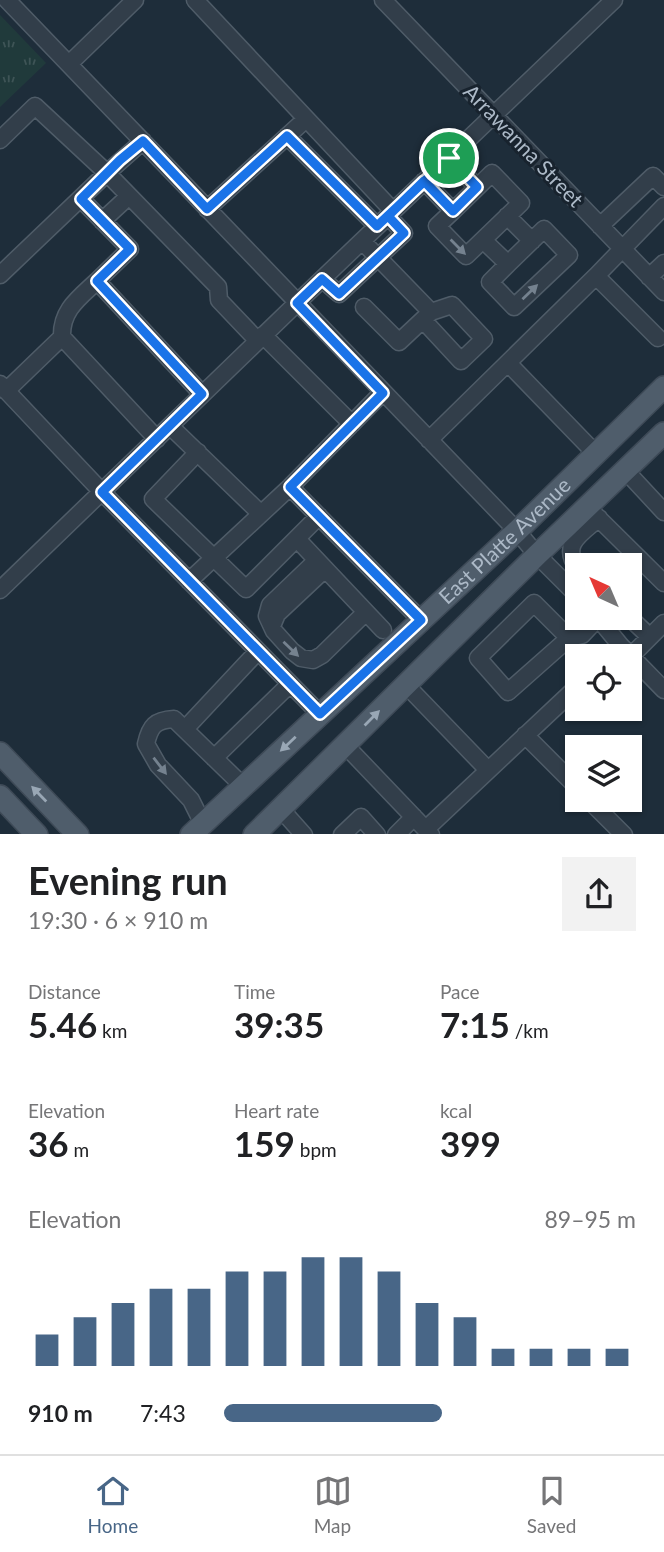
<!DOCTYPE html>
<html lang="en">
<head>
<meta charset="utf-8">
<style>
	:root { --surface:#fff; --page:#f2f2f2; --text:#202124; --muted:#757577; --line:#e0e0e0; --accent:#486687 }
	body { margin:0; font-family:Lato,sans-serif; background:var(--page); color:var(--text); height:100vh; display:flex; flex-direction:column; font-size:26px; white-space:nowrap }
	* { box-sizing:border-box; margin:0 }
	p { font-size:23px; color:var(--muted) }
	.icon { flex:none; width:38px; height:38px; fill:none; stroke:currentColor; stroke-width:2; stroke-linecap:round; stroke-linejoin:round }
	.map { position:relative; height:834px; overflow:hidden }
	.sheet { display:flex; flex-direction:column; background:var(--surface); flex:1 }
	.sheet>* { flex:none }
	.needle { width:46px; rotate:316deg }
	.controls { position:absolute; left:565px; top:553px; display:grid; gap:14px }
	.controls a { display:grid; place-items:center; width:77px; height:77px; border-radius:0px; background:var(--surface); box-shadow:0 2px 5px #0004; font-size:35px }
	.pin { position:absolute; display:grid; place-items:center; width:60px; height:60px; color:#fff; margin:-30px; border:4px solid #fff; border-radius:50%; box-shadow:0 2px 7px #0007 }
	.round { display:grid; place-items:center; flex:none; width:74px; height:74px; border-radius:0px; background:var(--page) }
	.head { display:flex; align-items:center; justify-content:space-between; height:119px; padding:0 28px }
	h1 { font-size:38px; font-weight:700; line-height:52px }
	.metrics { display:grid; grid-template-columns:repeat(3,1fr); gap:10px; height:119px; padding:7px 28px }
	.metrics div { display:grid; align-content:center }
	.metrics b { font-size:35px; font-weight:700 }
	.metrics small { font-size:19px; font-weight:400 }
	.metrics p { font-size:19px }
	.chart { height:196px; padding:14px 28px }
	.chart p { display:flex; justify-content:space-between }
	.chart svg { width:100%; height:126px; margin-top:7px; stroke:var(--accent); stroke-width:6 }
	ul { padding:0 28px; list-style:none; font-size:23px }
	li { display:grid; grid-template-columns:112px 84px 1fr; align-items:center; height:52px }
	li i { height:18px; border-radius:9px; background:var(--accent) }
	.tabs { display:flex; justify-content:space-around; align-items:center; height:98px; border-top:2px solid var(--line); background:var(--surface); font-size:19px; color:var(--muted) }
	.tabs a { display:grid; justify-items:center; gap:4px }
	.tabs .selected { color:var(--accent) }
	.map>svg:first-child { display:block }
</style>
</head>
<body>
<div class="map">
<svg width="664" height="835" viewBox="0 0 664 835">
	<defs>
		<pattern id="grass-tufts" width="24" height="20" patternUnits="userSpaceOnUse" patternTransform="scale(1.75)"><rect width="24" height="20" fill="#203a3b"/><path d="M3 7l-1-3M5 7V3M7 7l1-3M15 17l-1-3M17 17v-4M19 17l1-3" fill="none" stroke="#3e5456"/></pattern>
	</defs>
	<rect width="100%" height="100%" fill="#1e2d3a"/>
	<path fill="url(#grass-tufts)" d="M0 15 46 63 0 107Z"/>
	<g fill="none" stroke-linecap="round" stroke-linejoin="round">
		<defs>
			<path id="minor" d="M7 0 517 531 537 555 578 596
				M195 0 393 211
				M383 0 664 292
				M69 64 135 0
				M287 136 377 226
				M0 140 35 106 107 173 143 141
				M449 158 477 187
				M424 181 453 211 437 226 466 256 521 203 492 173 453 211
				M81 199 130 249 97 281
				M207 209 306 119
				M507 216 532 241
				M102 221 129 196
				M600 226 653 176 664 187
				M483 240 508 264 490 282 514 307 569 255 544 229 508 264
				M362 241 431 312 399 342 364 307
				M0 275 107 173 218 287 219 300 258 341
				M596 276 658 338
				M649 277 664 263
				M322 279 339 294 404 233 388 216
				M423 320 461 361 484 339 452 305 431 312
				M263 335 352 424
				M62 337C61 310 79 298 97 281L202 394
				M508 363 596 454
				M0 384 102 492 320 714
				M6 391 62 337 157 439
				M170 426 261 514
				M429 440 596 276 664 206
				M198 452 153 499 246 589 319 516
				M625 470 664 512
				M290 487 421 620
				M587 507 664 583
				M297 539 383 630
				M317 560 270 605 267 616 274 631 292 651 301 658 313 660 322 655 366 612
				M578 569C560 544 581 534 599 518
				M189 581 290 487 383 392
				M0 590 297 303 614 0
				M598 618 621 646 664 690
				M630 618 650 637
				M272 626 277 614 325 569
				M569 638 508 692 478 658 534 603 569 638 582 635 598 618
				M631 656 664 623
				M406 685 488 770
				M185 729 258 651
				M525 735 578 788
				M345 745 431 835
				M214 758 290 684
				M589 800 624 835
				M280 808 304 835
				M203 824 191 800 158 765 146 744C150 726 155 720 174 719L243 786
				M426 829 578 686
				M342 835 361 817 377 835
				M396 835 414 817"/>
			<g id="major">
				<path d="M0 753 78 835"/>
				<path d="M0 796 37 835"/>
				<path id="s1" d="M191 835 517 531 664 387"/>
				<path d="M254 835 537 555 664 433"/>
			</g>
		</defs>
		<use href="#minor" stroke="#4f5c68" stroke-width="19"/>
		<use href="#major" stroke="#3e4a57" stroke-width="24"/>
		<use href="#minor" stroke="#323e4a" stroke-width="16"/>
		<use href="#major" stroke="#4f5d6b" stroke-width="21"/>
	</g>
	<defs><path id="oneway-solid" d="M-6-.8H1V-3.2L6.5 0L1 3.2V.8H-6Z" transform="scale(1.75)"/></defs>
	<g fill="#75828f">
		<use href="#oneway-solid" transform="translate(458 247) rotate(45)"/>
		<use href="#oneway-solid" transform="translate(530 292) rotate(-44)"/>
		<use href="#oneway-solid" transform="translate(291 649) rotate(44)"/>
		<use href="#oneway-solid" transform="translate(160 766) rotate(52)"/>
	</g>
	<g fill="#99a7b5">
		<use href="#oneway-solid" transform="translate(372 718) rotate(-45)"/>
		<use href="#oneway-solid" transform="translate(288 744) rotate(137)"/>
		<use href="#oneway-solid" transform="translate(39 794) rotate(-134)"/>
	</g>
	<g fill="none" stroke-linecap="round" stroke-linejoin="round">
		<defs>
			<path id="route" d="M449 158 377 226 287 136 207 209 143 141 120 160 81 199 130 249 97 281 202 394 102 492 320 714 421 620 290 487 383 393 297 303 322 279 339 294 404 233 388 216 424 181 453 211 477 187 449 158"/>
		</defs>
		<use href="#route" stroke="#fff" stroke-width="14"/>
		<use href="#route" stroke="#1a73e8" stroke-width="9"/>
	</g>
	<g text-anchor="middle" stroke-width="6" stroke-linejoin="round" paint-order="stroke">
		<g font-size="21" fill="#acb9c7" stroke="#18232e">
			<text transform="translate(523 146) rotate(46)" y="7">Arrawanna Street</text>
			<text dy="7" stroke="none"><textPath href="#s1" startOffset="430">East Platte Avenue</textPath></text>
		</g>
	</g>
</svg>
<div class="controls">
<a><svg class="needle" viewBox="-14 -14 28 28"><path d="M0-13l5 13h-10z" fill="#e53935"/><path d="M0 13l5-13h-10z" fill="#757577"/></svg></a>
<a><svg class="icon" aria-label="locate" viewBox="0 0 24 24"><circle cx="12" cy="12" r="6"/><path d="M12 2v4M12 18v4M2 12h4M18 12h4"/></svg></a>
<a><svg class="icon" aria-label="layers" viewBox="0 0 24 24"><path d="M12 4l9 5-9 5-9-5zM3 14l9 5 9-5"/></svg></a>
</div>
<div class="pin" style="left:449px;top:158px;background:#1e9e55"><svg class="icon" aria-label="arrive" viewBox="0 0 24 24"><path d="M6 21V4h12l-3 4 3 4H6"/></svg></div>
</div>
<section class="sheet">
<div class="head"><div><h1>Evening run</h1><p>19:30 · 6 × 910 m</p></div><a class="round"><svg class="icon" aria-label="share" viewBox="0 0 24 24"><path d="M12 15V3M7 8l5-5 5 5M5 13v7h14v-7"/></svg></a></div>
<div class="metrics">
<div><p>Distance</p><b>5.46<small> km</small></b></div>
<div><p>Time</p><b>39:35</b></div>
<div><p>Pace</p><b>7:15<small> /km</small></b></div>
</div>
<div class="metrics">
<div><p>Elevation</p><b>36<small> m</small></b></div>
<div><p>Heart rate</p><b>159<small> bpm</small></b></div>
<div><p>kcal</p><b>399</b></div>
</div>
<div class="chart"><p><span>Elevation</span>89–95 m</p>
<svg viewBox="0 0 160 44" preserveAspectRatio="none"><path d="M5 44V33M15 44V27M25 44V22M35 44V17M45 44V17M55 44V11M65 44V11M75 44V6M85 44V6M95 44V11M105 44V22M115 44V27M125 44V38M135 44V38M145 44V38M155 44V38"/></svg>
</div>
<ul>
<li><b>910 m</b>7:43<i style="width:53%"></i></li>
</ul>
</section>
<nav class="tabs">
<a class="selected"><svg class="icon" aria-label="home" viewBox="0 0 24 24"><path d="M3 11l9-7 9 7M6 9v11h12V9"/></svg>Home</a>
<a><svg class="icon" aria-label="map" viewBox="0 0 24 24"><path d="M3 6l6-2 6 2 6-2v14l-6 2-6-2-6 2zM9 4v14M15 6v14"/></svg>Map</a>
<a><svg class="icon" aria-label="saved" viewBox="0 0 24 24"><path d="M7 4h10v16l-5-4-5 4z"/></svg>Saved</a>
</nav>
</body>
</html>
